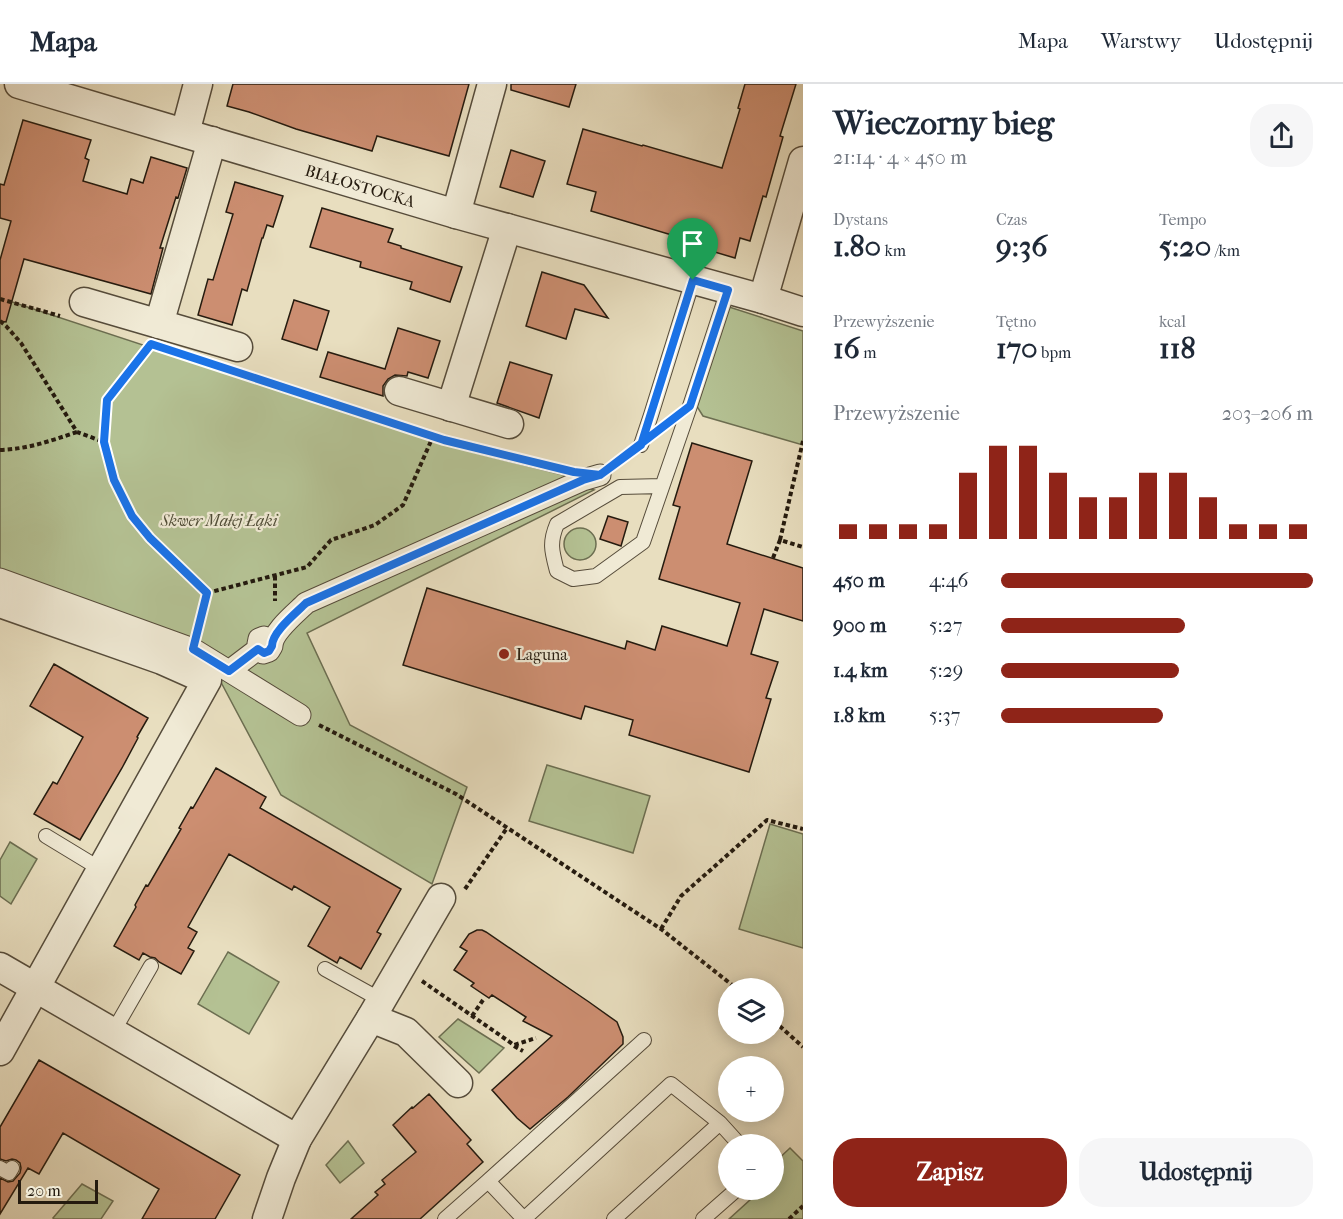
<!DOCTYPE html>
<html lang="pl">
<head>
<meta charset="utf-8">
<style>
	:root { --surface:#fff; --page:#f6f6f7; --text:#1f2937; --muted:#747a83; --line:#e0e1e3; --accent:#8f2418 }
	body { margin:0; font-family:"IM FELL French Canon",serif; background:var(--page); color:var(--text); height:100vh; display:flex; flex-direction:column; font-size:22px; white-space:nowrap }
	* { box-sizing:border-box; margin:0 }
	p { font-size:20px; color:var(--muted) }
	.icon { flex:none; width:33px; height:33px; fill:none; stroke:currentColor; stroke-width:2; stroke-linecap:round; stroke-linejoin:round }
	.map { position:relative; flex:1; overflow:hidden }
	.sheet { display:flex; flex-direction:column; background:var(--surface); width:540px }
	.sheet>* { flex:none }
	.fabs { position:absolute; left:718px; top:894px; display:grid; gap:12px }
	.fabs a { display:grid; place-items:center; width:66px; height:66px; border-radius:50%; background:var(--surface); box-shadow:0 3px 15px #0003; font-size:30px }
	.scale { position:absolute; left:18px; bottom:15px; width:80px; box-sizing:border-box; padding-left:6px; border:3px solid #251b0f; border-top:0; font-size:16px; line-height:21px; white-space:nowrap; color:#251b0f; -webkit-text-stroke:4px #f0ead5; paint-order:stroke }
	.pin { position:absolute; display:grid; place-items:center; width:51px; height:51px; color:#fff; margin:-62px -26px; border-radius:50% 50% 50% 0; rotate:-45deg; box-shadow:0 0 6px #0007 }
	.pin .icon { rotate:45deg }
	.round { display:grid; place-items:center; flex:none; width:63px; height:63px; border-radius:24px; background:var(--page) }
	.headline { display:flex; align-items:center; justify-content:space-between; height:102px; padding:0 30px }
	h1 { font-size:33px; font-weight:800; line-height:45px }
	.stats { display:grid; grid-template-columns:repeat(3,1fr); gap:9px; height:102px; padding:6px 30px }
	.stats div { display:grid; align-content:center }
	.stats b { font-size:30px; font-weight:800 }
	.stats small { font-size:16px; font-weight:400 }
	.stats p { font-size:16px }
	.chart { height:168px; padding:12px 30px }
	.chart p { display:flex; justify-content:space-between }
	.chart svg { width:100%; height:108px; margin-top:6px; stroke:var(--accent); stroke-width:6 }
	.cta { display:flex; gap:12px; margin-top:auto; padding:12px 30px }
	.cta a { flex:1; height:69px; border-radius:24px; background:var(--accent); color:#fff; font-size:24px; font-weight:800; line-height:69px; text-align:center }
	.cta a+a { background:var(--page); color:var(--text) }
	ul { padding:0 30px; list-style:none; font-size:20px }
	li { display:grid; grid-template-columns:96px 72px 1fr; align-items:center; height:45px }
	li i { height:15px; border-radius:8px; background:var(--accent) }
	header { display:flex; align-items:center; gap:36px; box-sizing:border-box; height:84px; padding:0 30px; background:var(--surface); border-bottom:2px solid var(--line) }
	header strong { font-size:28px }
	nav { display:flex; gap:33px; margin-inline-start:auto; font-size:21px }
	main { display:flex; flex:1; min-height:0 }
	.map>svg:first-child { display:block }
</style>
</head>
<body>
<header>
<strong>Mapa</strong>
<nav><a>Mapa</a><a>Warstwy</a><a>Udostępnij</a></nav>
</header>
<main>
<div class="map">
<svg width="803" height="1135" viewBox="0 0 803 1135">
	<rect width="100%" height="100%" fill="#e8debf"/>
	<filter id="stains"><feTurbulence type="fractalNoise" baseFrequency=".00333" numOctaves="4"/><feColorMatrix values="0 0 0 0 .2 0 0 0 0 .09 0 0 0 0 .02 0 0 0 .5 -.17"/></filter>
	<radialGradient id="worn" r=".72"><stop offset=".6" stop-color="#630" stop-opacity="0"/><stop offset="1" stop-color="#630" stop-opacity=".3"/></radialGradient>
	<path fill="#b4c193" stroke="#6c6e51" stroke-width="1.5" d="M0 214 337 325 469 367 583 396 576 400 594 406 307 549 350 641 467 703 432 800 281 711 215 587 0 506Z
		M723 221 803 247V361L703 332 691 313Z
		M564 460a16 16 0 1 1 32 0a16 16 0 1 1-32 0Z
		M547 681 650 712 633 769 529 737Z
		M770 740 803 750V864L739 845Z
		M10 758 37 775 11 820 0 812V776Z
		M228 868 279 898 249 950 198 920Z
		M458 935 504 964 479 989 439 953Z
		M348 1057 364 1079 340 1099 326 1081Z
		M790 1064 803 1077V1135H729L761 1106H774V1094L780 1088 774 1079Z
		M82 1100 113 1117 101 1135H54L53 1134Z"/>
	<path fill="#cc8e71" stroke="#251b0f" stroke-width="1.5" d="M233 0H469L449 72 377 52 372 67 296 45 249 28 227 22Z
		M511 0H576L569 23 511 6Z
		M745 0H796L780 52 783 53 766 113 763 112 750 157 740 154 735 174 691 161 692 157 591 127 596 108 567 100 583 45 642 62 643 61 722 84 740 25 738 24Z
		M23 36 91 56 85 74 89 76 83 97 127 110 131 95 143 99 151 73 187 84 178 114 176 113 160 164H163L151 210 24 175 6 238 0 237V176L11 137 0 134V100L4 101Z
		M511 66 545 77 533 113 500 103Z
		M235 98 283 112 273 143 267 141 263 154H262L247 207 242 205 232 241 198 231 208 195 213 196 233 130 226 128Z
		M322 124 393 145 388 158 401 162V164L462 183 450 218 410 205 412 198 360 183 361 178 310 163Z
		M542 188 584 201 608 234 575 225 566 255 526 242Z
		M294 216 329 227 317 266 282 255Z
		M398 244 440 257 428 294 408 288 407 292 395 291 388 295 383 302V312L320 293 328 268 385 285Z
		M510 278 552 291 539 334 497 319Z
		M692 359 752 377 727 460 803 484V537L764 525 751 570 778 578 766 614 771 615 749 688 629 651 633 636 585 622 581 635 403 581 427 504 625 565 627 557 655 566 662 542 727 562 740 519 659 495 680 423 673 421Z
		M608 432 628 438 621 462 600 455Z
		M54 580 148 634 137 653 138 654 122 684 80 756 34 730 53 698 57 700 83 653 30 622Z
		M216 684 266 713 260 724 401 805 377 848 381 850 361 885 340 873 337 879 308 862 330 823 294 802 292 806 229 770 188 843 197 848 188 864 194 867 181 890 159 878 155 874 150 873 143 869 139 876 114 862 136 823 135 821 146 801 148 802 181 745 179 744 191 723 193 724Z
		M477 846H482L486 848 589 918 617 938 623 953V960L568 1013 530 1045 517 1034 492 1006 552 952 523 937 526 933 492 911 489 914 471 902 474 899 454 886 467 867 460 863 469 850Z
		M39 976 240 1091 215 1135H142L159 1105 63 1049 39 1090 28 1084 0 1130V1094L8 1098 13 1097 20 1089 21 1084 20 1079 16 1076 12 1075 6 1077 0 1075V1043Z
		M429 1010 471 1056 467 1060 483 1078 420 1135H351L378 1111 375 1108 385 1100 382 1096 416 1068 393 1041 412 1023 413 1024Z"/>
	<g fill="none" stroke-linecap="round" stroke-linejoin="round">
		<defs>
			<path id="service" d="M641 361 651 331 693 196
				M662 402 620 403 557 440C549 459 552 468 557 487L573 495 596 492 643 458 690 322 728 206
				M46 752 102 786
				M325 885 381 916
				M113 948 151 882
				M0 1084 9 1089 12 1084
				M445 1135 488 1097
				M524 1135 488 1097 644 956
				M524 1135 671 1000 720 1039
				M614 1135 720 1039 739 1060
				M703 1135 736 1106"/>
			<path id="pedestrian" d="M0 495 193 565 300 631
				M272 558 264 553 259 555 258 560V565L263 569 269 567 272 562C272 548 296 529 306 519L583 396 600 391
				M229 587 258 565"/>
			<g id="minor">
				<path id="s1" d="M19 0 456 130 763 215 803 228"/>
				<path d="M185 49 198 0"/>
				<path d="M456 130 492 0"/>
				<path d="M763 215 803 77"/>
				<path d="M84 218 238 263"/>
				<path d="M159 240 212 57"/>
				<path d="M399 307 509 340"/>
				<path d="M451 323 507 144"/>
				<path d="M0 519 162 576 207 596 0 967"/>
				<path d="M0 883 297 1055"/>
				<path d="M371 934 406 948 458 999"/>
				<path d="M267 1135 281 1094 297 1055 371 934 441 814"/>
			</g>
		</defs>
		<use href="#service" stroke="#564c3b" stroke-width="16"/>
		<use href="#pedestrian" stroke="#564c3b" stroke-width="23"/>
		<use href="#minor" stroke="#564c3b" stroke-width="31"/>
		<path stroke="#251b0f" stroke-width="4" stroke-dasharray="4.5 3" stroke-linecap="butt" d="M0 215 60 232
			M0 237 6 242 21 259 77 348 104 358C111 384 118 410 132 432 150 459 184 487 207 509
			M244 290 444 356 553 383
			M104 358 107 316 147 265
			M0 366C28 365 50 357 77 348
			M780 456 803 357
			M773 474 780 456 803 463
			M275 492V517
			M207 509 307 483 331 456 375 441 403 421 431 357V351
			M199 543 207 509
			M319 641 456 710 661 845 736 904
			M465 805 507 744
			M661 845 681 812 767 736 803 745
			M422 897 514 961 536 954
			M472 932 483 916
			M774 937 803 963
			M514 962 523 967
			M789 1135 803 1122"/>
		<use href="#service" stroke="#f0ead5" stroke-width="14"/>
		<use href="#pedestrian" stroke="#f0ead5" stroke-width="21"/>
		<use href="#minor" stroke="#f0ead5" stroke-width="28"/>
	</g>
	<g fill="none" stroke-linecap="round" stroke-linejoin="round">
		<defs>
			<path id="route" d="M693 196 641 361 600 391 574 388 444 356 151 260 107 316 104 358 114 396 132 432 150 454 207 509 193 565 229 587 258 565 264 569 269 567 272 562C272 548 296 529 306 519L583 396 600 391 690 322 728 206 693 196"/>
		</defs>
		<use href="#route" stroke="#fff" stroke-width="12"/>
		<use href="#route" stroke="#1a73e8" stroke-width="8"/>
	</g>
	<circle fill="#8f2418" stroke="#f0ead5" stroke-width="2" cx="504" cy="570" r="6"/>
	<g text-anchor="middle" stroke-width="4.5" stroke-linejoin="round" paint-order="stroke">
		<g font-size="16" fill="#251b0f" stroke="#f0ead5">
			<text dy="6" stroke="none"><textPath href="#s1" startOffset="356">BIAŁOSTOCKA</textPath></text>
		</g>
		<g font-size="16" font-style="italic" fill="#504d37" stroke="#f0ead5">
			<text x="219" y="442">Skwer Małej Łąki</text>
		</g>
		<g font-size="16" fill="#251b0f" stroke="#f0ead5" text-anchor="start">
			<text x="516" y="576">Laguna</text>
		</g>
	</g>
	<rect width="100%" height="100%" filter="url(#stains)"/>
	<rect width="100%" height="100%" fill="url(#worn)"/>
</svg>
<div class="fabs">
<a><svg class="icon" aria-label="layers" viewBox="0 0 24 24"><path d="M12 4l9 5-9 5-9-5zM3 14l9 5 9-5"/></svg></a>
<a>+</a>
<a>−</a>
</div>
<div class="scale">20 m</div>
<div class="pin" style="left:693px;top:196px;background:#1e9e55"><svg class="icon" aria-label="arrive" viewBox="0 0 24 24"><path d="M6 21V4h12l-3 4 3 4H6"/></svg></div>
</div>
<section class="sheet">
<div class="headline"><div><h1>Wieczorny bieg</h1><p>21:14 · 4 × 450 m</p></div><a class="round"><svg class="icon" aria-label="share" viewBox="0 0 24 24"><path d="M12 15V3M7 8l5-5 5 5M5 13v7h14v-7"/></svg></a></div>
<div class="stats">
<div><p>Dystans</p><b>1.80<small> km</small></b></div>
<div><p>Czas</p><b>9:36</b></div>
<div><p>Tempo</p><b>5:20<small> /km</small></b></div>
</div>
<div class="stats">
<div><p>Przewyższenie</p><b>16<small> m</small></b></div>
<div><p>Tętno</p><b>170<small> bpm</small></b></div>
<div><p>kcal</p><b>118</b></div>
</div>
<div class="chart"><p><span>Przewyższenie</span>203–206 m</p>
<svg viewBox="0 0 160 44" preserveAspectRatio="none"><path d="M5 44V38M15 44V38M25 44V38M35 44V38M45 44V17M55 44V6M65 44V6M75 44V17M85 44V27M95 44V27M105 44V17M115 44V17M125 44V27M135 44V38M145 44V38M155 44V38"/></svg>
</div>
<ul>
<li><b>450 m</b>4:46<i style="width:100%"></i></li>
<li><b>900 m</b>5:27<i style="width:59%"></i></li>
<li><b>1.4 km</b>5:29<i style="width:57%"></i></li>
<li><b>1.8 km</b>5:37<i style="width:52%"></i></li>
</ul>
<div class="cta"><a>Zapisz</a><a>Udostępnij</a></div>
</section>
</main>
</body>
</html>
